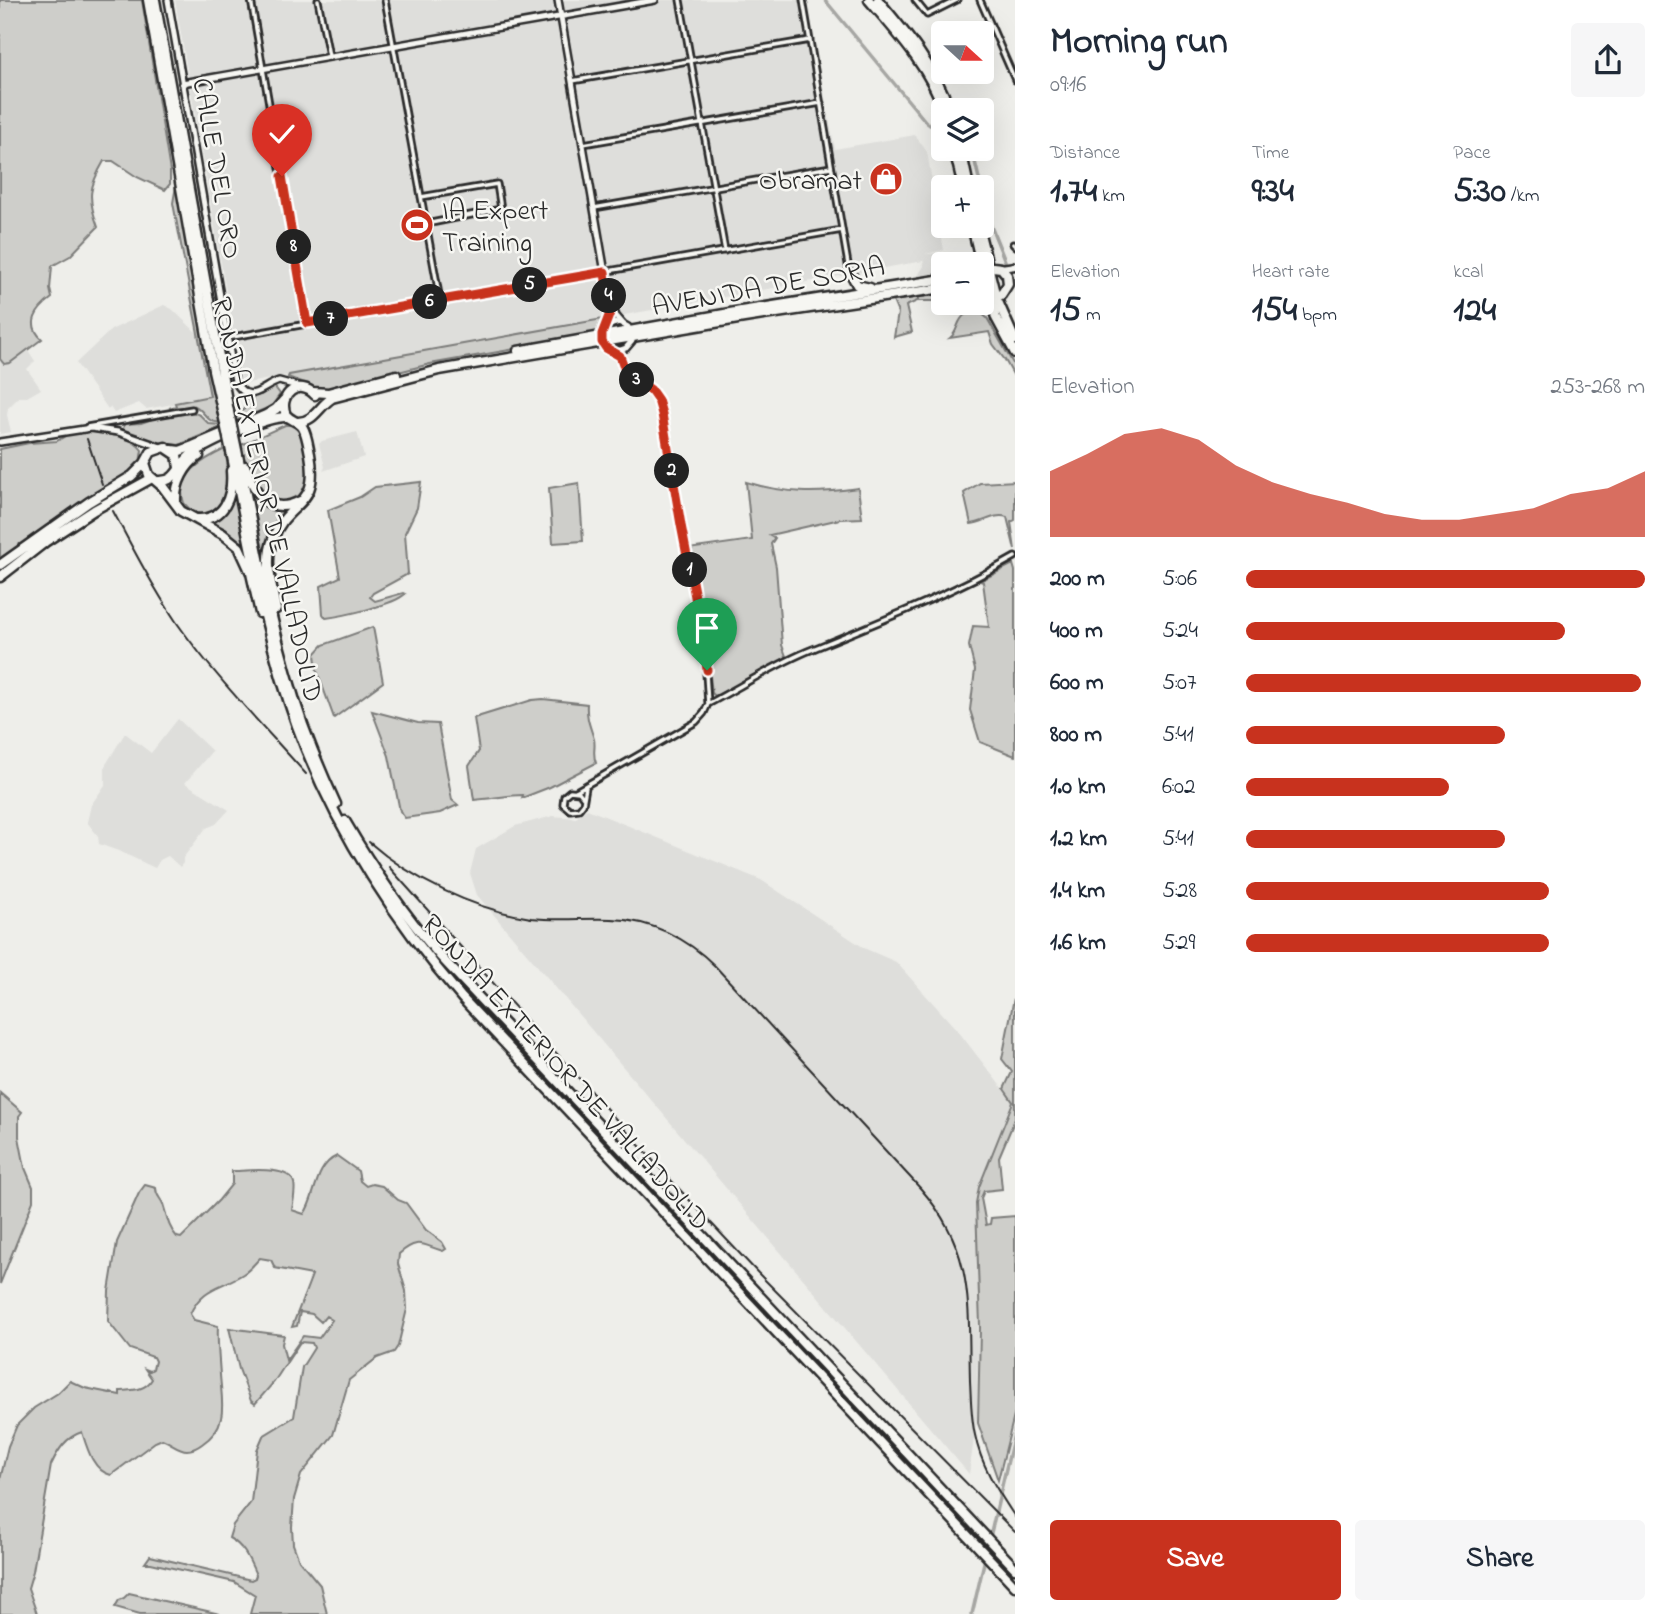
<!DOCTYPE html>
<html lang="en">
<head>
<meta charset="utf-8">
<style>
	:root { --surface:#fff; --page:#f6f6f7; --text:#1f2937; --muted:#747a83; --accent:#c8321e }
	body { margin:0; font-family:"Indie Flower",sans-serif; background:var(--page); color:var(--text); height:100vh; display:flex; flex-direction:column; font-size:26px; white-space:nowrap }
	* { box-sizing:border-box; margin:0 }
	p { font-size:23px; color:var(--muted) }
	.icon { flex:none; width:38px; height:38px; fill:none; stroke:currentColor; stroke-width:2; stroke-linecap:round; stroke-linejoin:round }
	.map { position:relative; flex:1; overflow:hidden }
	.panel { display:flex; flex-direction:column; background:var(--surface); width:665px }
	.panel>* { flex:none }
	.needle { width:46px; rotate:111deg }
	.controls { position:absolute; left:931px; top:21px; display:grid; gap:14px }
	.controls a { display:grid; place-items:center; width:63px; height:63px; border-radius:7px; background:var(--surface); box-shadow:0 7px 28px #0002; font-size:35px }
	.pin { position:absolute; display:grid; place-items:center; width:60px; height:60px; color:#fff; margin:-72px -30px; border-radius:50% 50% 50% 0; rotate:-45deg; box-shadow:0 0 7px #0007 }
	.pin .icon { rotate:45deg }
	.km { position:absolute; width:35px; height:35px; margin:-18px; border-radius:50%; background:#222; color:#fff; font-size:19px; line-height:35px; text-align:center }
	.round { display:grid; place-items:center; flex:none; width:74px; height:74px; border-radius:7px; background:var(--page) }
	.headline { display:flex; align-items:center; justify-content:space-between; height:119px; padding:0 35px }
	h1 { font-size:38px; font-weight:800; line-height:52px }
	.metrics { display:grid; grid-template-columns:repeat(3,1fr); gap:10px; height:119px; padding:7px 35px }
	.metrics div { display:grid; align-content:center }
	.metrics b { font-size:35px; font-weight:800 }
	.metrics small { font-size:19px; font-weight:400 }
	.metrics p { font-size:19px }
	.chart { height:196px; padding:14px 35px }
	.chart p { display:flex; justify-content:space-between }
	.chart svg { width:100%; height:126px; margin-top:7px; fill:var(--accent); opacity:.7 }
	.primary-button { display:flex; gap:14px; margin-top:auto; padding:14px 35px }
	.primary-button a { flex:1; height:80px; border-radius:7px; background:var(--accent); color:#fff; font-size:28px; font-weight:800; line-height:80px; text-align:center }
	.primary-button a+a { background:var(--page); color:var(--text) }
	ul { padding:0 35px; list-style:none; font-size:23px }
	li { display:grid; grid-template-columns:112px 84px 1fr; align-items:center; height:52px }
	li i { height:18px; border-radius:9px; background:var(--accent) }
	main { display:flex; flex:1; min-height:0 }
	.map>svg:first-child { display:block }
</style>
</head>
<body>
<main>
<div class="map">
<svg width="1015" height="1614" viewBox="0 0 1015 1614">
	<rect width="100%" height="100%" fill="#eeeeea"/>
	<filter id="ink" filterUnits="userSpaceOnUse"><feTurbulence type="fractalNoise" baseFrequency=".0143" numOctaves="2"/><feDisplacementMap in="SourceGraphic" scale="14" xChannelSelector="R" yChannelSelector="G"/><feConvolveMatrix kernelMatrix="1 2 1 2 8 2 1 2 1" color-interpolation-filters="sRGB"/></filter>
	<g filter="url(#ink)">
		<path fill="#dededb" d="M175 0H805L835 149 915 135 927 152 944 250 925 254 943 253 954 257 956 264H943V275L920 281 916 279 924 266 923 258V261L242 384Z
			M164 305 172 309 198 334 210 397 146 409 139 403 114 413 110 407 108 409 76 363 111 330Z
			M28 350 35 361 27 369 41 389 27 397H19L8 408 7 415 11 432 0 434V359L4 364 10 363Z
			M357 432 364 457 323 471 325 467 319 444 322 441Z
			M178 719 212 751 185 783 229 810 216 824 206 828 183 858V863L180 867 168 856 160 860 155 868 121 852 99 844 98 836 87 822 91 805 105 785V766L125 733 151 753Z
			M587 809 761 880 866 949 896 962 958 1031 1013 1102 979 1187 976 1203 979 1248 977 1417 969 1474 477 895 470 873 476 849 515 826 553 816 576 818Z"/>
		<path fill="#cececa" stroke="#7c7c7a" stroke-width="2" d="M0 0H142L170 171V184L165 190 137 177 113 161H104C89 187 87 197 98 227L70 256 52 266 50 289 52 298C36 310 26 324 42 339L10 363 4 364 0 359Z
			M176 186 220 422C207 424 205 411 195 406L169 408 176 406 175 403 210 396 173 203Z
			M943 294V301H917L906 306 912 332 894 337 898 313 893 301Z
			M957 303H969L987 318 1015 367V378L1005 360 993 344 989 332 950 338C959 331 956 320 966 314V307Z
			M605 311 606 313C605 325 599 331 588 336L430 364 335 388 319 389 288 377 289 375 603 319Z
			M274 386 280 394 272 406 236 421V418L244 409 248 396 261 395Z
			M192 412 200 415 209 424 221 425V427L179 445 149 441 123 430 124 424 141 423 155 418Z
			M285 425H295C306 435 312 475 306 489 302 499 292 501 283 504L264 497 247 468 241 445Z
			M95 431C112 434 131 436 142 450L140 463 129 474 48 524 0 558V449L29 443 57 441 70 433Z
			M225 449C229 468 234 516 203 514 195 513 188 508 184 503 174 475 204 459 225 449Z
			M246 474 261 501 295 505 274 531 268 582Z
			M233 476 253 568 247 556 202 523 218 518Z
			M1015 481V520L1011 522 1015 550 1007 517C994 513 984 523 971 524L964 493 980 483Z
			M421 482 417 508 405 533 408 574 373 593 370 597 375 601 403 593 405 594C394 605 342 616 326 618L323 614 321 586 340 577 328 510 360 497 375 487Z
			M746 482C786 494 816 494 858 488L862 518 840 519 770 535 775 538 771 544 776 567 782 645 787 659 715 696 712 693 706 643 688 549 752 540Z
			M579 483 583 541 553 543 549 488Z
			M1013 564 1015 571V756L980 742 970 710 975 670 969 646 973 626 989 627 983 582 980 581Z
			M373 627 383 682 334 718 317 671 315 654 323 645Z
			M543 699 587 704C586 718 590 726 594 739 596 747 592 754 596 763L550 787 522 798 523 795C508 795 490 799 474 800L469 766 479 751 474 718 532 700Z
			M372 711 418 723 438 724 452 800 458 805 440 813 405 818 400 811 389 756Z
			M1015 993V1119L999 1157 1002 1189 984 1191 981 1198 986 1225 990 1224 991 1218 1015 1216V1412L998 1480 978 1423 980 1328 976 1203 979 1187 1013 1102 1004 1089 1012 1072 1002 1059Z
			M0 1093 22 1112 19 1116V1137L25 1168 33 1187V1201L0 1284Z
			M337 1156 358 1171 360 1181 366 1186 372 1184 382 1186 398 1200 406 1203 426 1230 442 1242 446 1249 443 1251C422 1245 418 1237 399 1254L398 1264 406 1291 407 1309 398 1346 394 1352 377 1358 349 1380 333 1435 301 1475 294 1499 292 1527 293 1544 299 1560 320 1585 327 1614H250L255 1595 234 1582 151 1563H145L150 1556 251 1580 255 1578 256 1575C249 1559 244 1546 229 1538L233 1525 251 1502 257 1450 263 1436 294 1417 302 1367 314 1348 312 1343 300 1342 274 1382 255 1404 251 1401 239 1369 229 1328 284 1335 282 1344 286 1360 303 1336 319 1338 332 1320 326 1316 321 1322 312 1314 300 1312 297 1326 292 1327 312 1275 275 1268 271 1260 260 1258C254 1264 250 1270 243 1274 221 1288 202 1287 190 1314L194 1320 218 1326C217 1342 219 1359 220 1375 222 1403 229 1426 202 1444 198 1447 192 1450 187 1450 179 1450 170 1442 162 1439L155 1442 111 1475C93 1471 87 1448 82 1432 66 1437 58 1450 51 1465L33 1571 28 1588 37 1614H0V1480L8 1446 17 1425 34 1408 58 1393 70 1381 85 1388 120 1395V1391C132 1390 145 1391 152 1379L145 1369 150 1371 153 1369 155 1361 153 1357 130 1349 108 1321 109 1291 117 1242 139 1193 145 1185 156 1188C156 1196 160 1197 163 1204 167 1216 168 1227 177 1237L181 1238 219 1200 232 1184V1171C246 1171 289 1165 294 1183 296 1190 293 1202 292 1210L304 1214C316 1198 314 1166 337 1156Z
			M129 1593 220 1614H140L115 1607 119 1600 124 1598Z"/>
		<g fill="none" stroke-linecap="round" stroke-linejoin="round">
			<path stroke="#a6a6a3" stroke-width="3.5" d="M825 0 926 122 930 125 943 127
				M972 149 981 187
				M982 190 988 219 1005 261
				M972 1614 1015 1430"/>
			<defs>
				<path id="street" d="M251 0 307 323
					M318 0 329 56
					M385 0 440 300
					M680 0 725 251
					M803 0 849 270
					M915 0 927 15 957 0
					M980 0 1015 80
					M572 81 810 40
					M583 144 821 103
					M421 197 497 184 501 209 426 224
					M594 208 831 167
					M1013 244 1015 246
					M227 338 842 230
					M87 427 192 409
					M708 704C742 686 777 663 813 649 881 621 951 594 1015 557
					M576 791 696 722 704 713 708 704 704 643 681 525 662 414 658 400 651 390 626 371 620 356 616 353
					M583 797 579 792 570 791 564 796 563 804 570 810 579 809 583 804 586 787"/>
				<path id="secondary" d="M168 0 235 381C249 407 262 386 279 381L301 387
					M558 0 609 296 616 316 623 324
					M182 83 655 0
					M606 326 619 322 628 327 632 341 626 348 615 352C591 342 610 324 610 306
					M0 442 91 428 118 432 161 447"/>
				<path id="primary" d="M1001 268 1015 266"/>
				<path id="highway" d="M148 0 213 370 223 414
					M155 0 229 412
					M869 0C898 34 929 67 944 110
					M878 0C907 34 935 68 950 110
					M954 149 963 187
					M961 149 969 187
					M972 226 981 264
					M978 226 996 297 1015 340
					M982 268 996 318 1015 353
					M850 272 857 285 870 288
					M982 298 1001 295 1008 284 1007 275 1001 268 985 266
					M518 351 741 311 943 279
					M313 392 328 393 396 375
					M298 422C314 422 319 406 332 398L439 370 744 318 943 288
					M172 450 180 451 193 446 266 415 276 409 284 400
					M237 450C256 542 272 636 303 725 313 752 324 778 336 804
					M231 452C250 543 265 638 297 726 334 827 392 917 462 998L1015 1586
					M245 466C254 492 268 517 300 501
					M179 468 177 455 165 447 151 452 145 463 149 475 163 487 181 511 223 534 239 547 251 573 260 613
					M159 481C177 482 178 465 191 455 208 443 268 415 288 417
					M176 501C175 484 185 465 199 456
					M196 519C225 521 233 496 231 471
					M0 565 89 502 132 476 145 463
					M0 577 45 542 94 510 152 478
					M276 609C272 586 264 561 273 539 288 498 320 510 310 454 308 445 307 435 303 428 299 421 291 421 286 415 277 394 300 378 315 395
					M345 821C373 869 404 914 440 956L1015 1568"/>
			</defs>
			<use href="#street" stroke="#2b2b2b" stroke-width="9"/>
			<use href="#secondary" stroke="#2b2b2b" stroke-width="10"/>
			<use href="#primary" stroke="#2b2b2b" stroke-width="11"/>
			<use href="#highway" stroke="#2b2b2b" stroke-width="13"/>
			<use href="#street" stroke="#f6f6f2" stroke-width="3.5"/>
			<use href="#secondary" stroke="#f6f6f2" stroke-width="5"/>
			<use href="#primary" stroke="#f6f6f2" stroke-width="6"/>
			<use href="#highway" stroke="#f6f6f2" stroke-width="8"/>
			<path stroke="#2b2b2b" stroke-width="2" d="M87 439 102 484
				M113 511C133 549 153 587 177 623 215 677 262 725 306 774
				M369 842C411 879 475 910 531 918 558 921 584 918 611 919 651 920 687 938 715 966L921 1189C975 1251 968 1304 970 1381 971 1399 971 1418 975 1435 981 1466 998 1491 1015 1517
				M389 867 666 1175 758 1273 1015 1532"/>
			<defs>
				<path id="highway-bridge" d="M229 412 237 450
					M223 414 231 452"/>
			</defs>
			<use href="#highway-bridge" stroke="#2b2b2b" stroke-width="13" stroke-linecap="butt"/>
			<use href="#highway-bridge" stroke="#f6f6f2" stroke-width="8"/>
		</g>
	</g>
	<g fill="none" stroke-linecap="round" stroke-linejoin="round" filter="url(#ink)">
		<defs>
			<path id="route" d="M282 176 307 323 605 272 610 313 602 334V342L606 348 620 356 626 372 651 390 658 400 662 414 681 525 704 643 707 670"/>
		</defs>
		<use href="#route" stroke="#fff" stroke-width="14"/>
		<use href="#route" stroke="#c8321e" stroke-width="9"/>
	</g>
	<defs>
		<symbol id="shop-disc" viewBox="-11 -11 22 22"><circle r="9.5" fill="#c8321e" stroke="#f6f6f2"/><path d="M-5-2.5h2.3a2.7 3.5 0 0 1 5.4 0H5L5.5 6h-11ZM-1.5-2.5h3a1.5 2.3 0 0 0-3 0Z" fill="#fff"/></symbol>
		<symbol id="stadium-disc" viewBox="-11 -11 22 22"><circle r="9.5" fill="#c8321e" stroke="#f6f6f2"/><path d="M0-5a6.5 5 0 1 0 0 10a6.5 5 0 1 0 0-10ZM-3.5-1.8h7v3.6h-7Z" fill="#fff"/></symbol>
	</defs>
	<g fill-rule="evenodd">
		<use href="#shop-disc" x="867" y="160" width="38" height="38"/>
		<use href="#stadium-disc" x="398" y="206" width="38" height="38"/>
	</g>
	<g text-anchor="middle" stroke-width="5" stroke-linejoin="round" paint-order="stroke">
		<g font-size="28" fill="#2b2b2b" stroke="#f6f6f2">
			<text transform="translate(219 168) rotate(80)" y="10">CALLE DEL ORO</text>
			<text transform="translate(768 285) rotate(-10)" y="10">AVENIDA DE SORIA</text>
			<text transform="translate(269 499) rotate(77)" y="10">RONDA EXTERIOR DE VALLADOLID</text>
			<text transform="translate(567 1071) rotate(48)" y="10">RONDA EXTERIOR DE VALLADOLID</text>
		</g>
		<g font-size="28" fill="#2b2b2b" stroke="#f6f6f2" text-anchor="end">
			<text x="862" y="189">Obramat</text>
			<text x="442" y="219" text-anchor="start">IA Expert<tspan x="442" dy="32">Training</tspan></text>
		</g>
	</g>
</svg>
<div class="controls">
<a><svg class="needle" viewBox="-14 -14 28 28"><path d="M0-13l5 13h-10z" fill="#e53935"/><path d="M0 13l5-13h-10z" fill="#747a83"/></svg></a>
<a><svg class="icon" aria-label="layers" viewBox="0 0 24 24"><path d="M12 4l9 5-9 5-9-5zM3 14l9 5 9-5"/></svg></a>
<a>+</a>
<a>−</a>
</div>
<div class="pin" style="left:707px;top:670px;background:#1e9e55"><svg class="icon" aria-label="arrive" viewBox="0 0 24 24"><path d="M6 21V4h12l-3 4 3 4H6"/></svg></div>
<div class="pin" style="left:282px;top:176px;background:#d93025"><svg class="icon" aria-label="check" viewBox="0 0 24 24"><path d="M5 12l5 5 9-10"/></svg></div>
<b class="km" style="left:690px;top:570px">1</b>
<b class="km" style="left:672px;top:471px">2</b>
<b class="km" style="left:637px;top:380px">3</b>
<b class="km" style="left:609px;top:296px">4</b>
<b class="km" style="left:530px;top:285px">5</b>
<b class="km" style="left:430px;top:302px">6</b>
<b class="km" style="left:331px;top:319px">7</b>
<b class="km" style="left:294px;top:247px">8</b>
</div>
<section class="panel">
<div class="headline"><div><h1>Morning run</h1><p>09:16</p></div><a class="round"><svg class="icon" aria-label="share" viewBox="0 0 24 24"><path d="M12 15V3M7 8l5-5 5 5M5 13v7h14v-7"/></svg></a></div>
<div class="metrics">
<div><p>Distance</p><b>1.74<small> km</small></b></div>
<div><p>Time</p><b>9:34</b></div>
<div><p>Pace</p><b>5:30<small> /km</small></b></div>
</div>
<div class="metrics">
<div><p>Elevation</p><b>15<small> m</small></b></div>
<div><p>Heart rate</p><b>154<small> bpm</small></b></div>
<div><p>kcal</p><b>124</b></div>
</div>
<div class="chart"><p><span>Elevation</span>253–268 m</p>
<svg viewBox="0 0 160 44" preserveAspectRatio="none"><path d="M0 44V21L10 15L20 8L30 6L40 10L50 19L60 25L70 29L80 32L90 36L100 38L110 38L120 36L130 34L140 29L150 27L160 21V44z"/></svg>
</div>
<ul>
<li><b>200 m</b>5:06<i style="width:100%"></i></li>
<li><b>400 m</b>5:24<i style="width:80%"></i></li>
<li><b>600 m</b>5:07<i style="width:99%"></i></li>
<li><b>800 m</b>5:41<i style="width:65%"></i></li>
<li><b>1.0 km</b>6:02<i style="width:51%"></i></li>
<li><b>1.2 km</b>5:41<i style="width:65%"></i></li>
<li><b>1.4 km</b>5:28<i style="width:76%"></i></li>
<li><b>1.6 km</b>5:29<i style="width:76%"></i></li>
</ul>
<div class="primary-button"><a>Save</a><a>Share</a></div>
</section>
</main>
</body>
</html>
